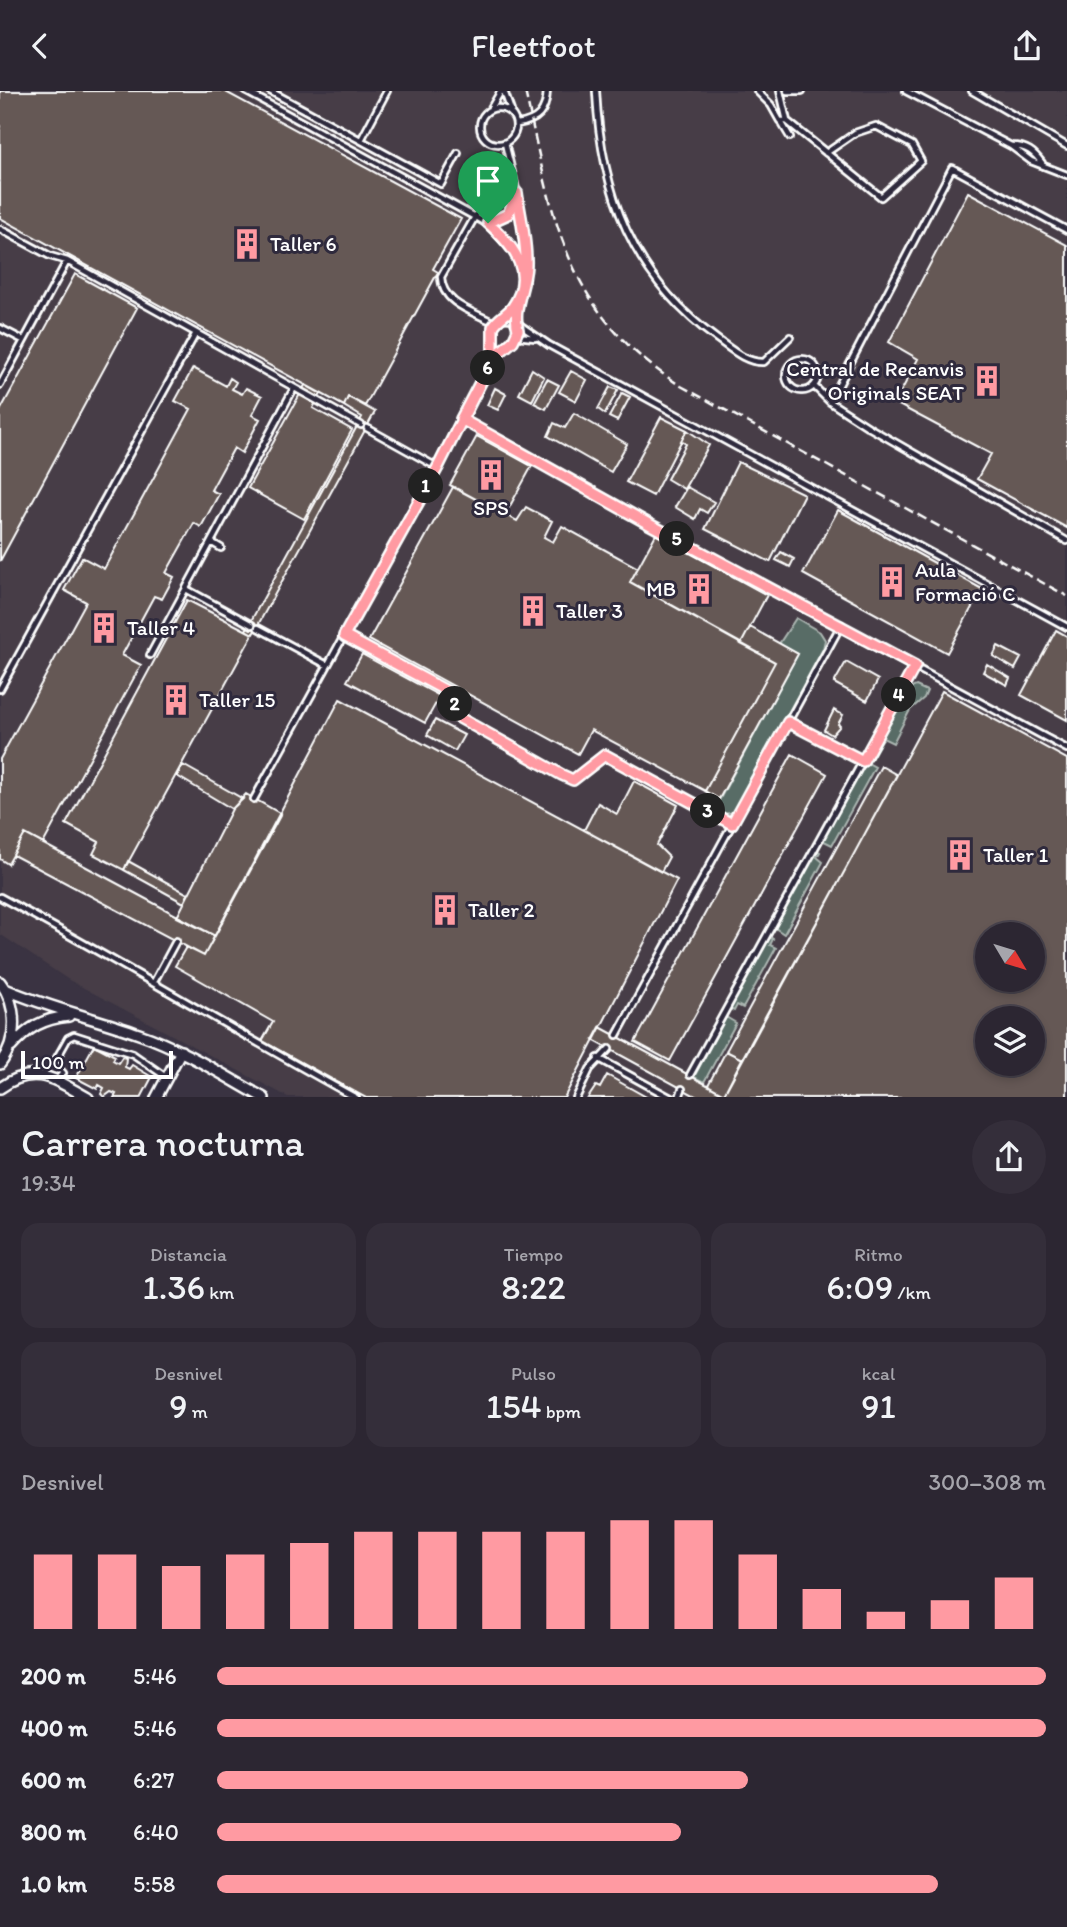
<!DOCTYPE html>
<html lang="es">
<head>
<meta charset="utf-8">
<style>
	:root { --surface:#2c2632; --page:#342e3a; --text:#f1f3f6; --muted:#a6a5ac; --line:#48434d; --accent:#ff9aa2 }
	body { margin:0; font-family:Itim,sans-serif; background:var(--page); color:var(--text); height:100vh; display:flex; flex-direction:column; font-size:26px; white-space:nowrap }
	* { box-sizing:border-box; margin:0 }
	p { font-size:23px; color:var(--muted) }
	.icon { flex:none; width:38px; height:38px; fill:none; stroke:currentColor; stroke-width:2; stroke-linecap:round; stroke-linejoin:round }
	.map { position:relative; height:1006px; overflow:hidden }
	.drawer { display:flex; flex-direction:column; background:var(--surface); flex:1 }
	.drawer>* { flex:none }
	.needle { width:46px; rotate:128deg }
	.tools { position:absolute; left:975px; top:831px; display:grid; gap:14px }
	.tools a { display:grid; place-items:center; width:70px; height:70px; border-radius:50%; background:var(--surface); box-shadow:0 4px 10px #0003,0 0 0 2px var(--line); font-size:35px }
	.scale { position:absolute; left:21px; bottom:18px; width:152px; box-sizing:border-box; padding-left:7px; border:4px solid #fff; border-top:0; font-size:19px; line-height:24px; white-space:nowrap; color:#fff; -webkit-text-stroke:5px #2f2a3d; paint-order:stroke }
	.pin { position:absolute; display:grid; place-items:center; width:60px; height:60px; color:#fff; margin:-72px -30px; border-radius:50% 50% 50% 0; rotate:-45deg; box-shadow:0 0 7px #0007 }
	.pin .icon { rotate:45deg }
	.km { position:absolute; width:35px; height:35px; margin:-18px; border-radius:50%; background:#222; color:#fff; font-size:19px; line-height:35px; text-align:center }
	.round { display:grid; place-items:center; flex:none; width:74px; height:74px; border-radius:37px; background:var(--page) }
	.headline { display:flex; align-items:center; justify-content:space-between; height:119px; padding:0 21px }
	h1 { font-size:38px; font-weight:600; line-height:52px }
	.figures { display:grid; grid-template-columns:repeat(3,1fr); gap:10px; height:119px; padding:7px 21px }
	.figures div { display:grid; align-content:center; border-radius:18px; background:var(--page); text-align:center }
	.figures b { font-size:35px; font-weight:600 }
	.figures small { font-size:19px; font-weight:400 }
	.figures p { font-size:19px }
	.chart { height:196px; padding:14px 21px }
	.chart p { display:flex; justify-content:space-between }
	.chart svg { width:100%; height:126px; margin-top:7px; stroke:var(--accent); stroke-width:6 }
	ul { padding:0 21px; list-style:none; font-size:23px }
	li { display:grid; grid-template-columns:112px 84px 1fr; align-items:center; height:52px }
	li i { height:18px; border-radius:9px; background:var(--accent) }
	header { display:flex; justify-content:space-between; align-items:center; height:91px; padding:0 21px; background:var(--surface); font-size:32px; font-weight:600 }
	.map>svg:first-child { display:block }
</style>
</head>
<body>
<header><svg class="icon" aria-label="back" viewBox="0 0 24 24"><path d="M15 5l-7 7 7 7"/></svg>Fleetfoot<svg class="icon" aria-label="share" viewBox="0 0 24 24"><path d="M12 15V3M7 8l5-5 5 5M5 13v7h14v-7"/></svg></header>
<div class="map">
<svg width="1067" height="1007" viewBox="0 0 1067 1007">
	<rect width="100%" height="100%" fill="#3a3342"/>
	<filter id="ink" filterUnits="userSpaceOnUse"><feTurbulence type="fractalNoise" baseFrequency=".0143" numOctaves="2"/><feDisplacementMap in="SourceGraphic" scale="14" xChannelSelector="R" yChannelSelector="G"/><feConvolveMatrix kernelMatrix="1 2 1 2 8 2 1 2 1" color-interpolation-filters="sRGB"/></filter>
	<g filter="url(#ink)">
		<path fill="#473e47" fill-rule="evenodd" d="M0 0H1067V1006H288L69 889 0 843ZM987 844H1032V889H987ZM987 928H1032V973H987Z"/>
		<path fill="#586c66" stroke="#acb6b2" stroke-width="2" d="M796 527 820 541 825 549 823 558 734 721 725 723 715 717 798 563 779 553Z
			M916 595 927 600 924 607 910 619 893 652 883 647 871 668 868 666 904 600Z
			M866 671 875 676 832 754 822 749Z
			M817 759 820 761 817 766 823 771 784 843 775 837Z
			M769 846 773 848 770 854 776 857 743 917 737 914 734 920 730 918Z
			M726 926 736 932 704 991 694 986Z"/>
		<path fill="#655854" stroke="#fff" stroke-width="2" fill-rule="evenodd" d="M0 0H224L461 128 433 178 438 181 365 315 348 306 344 315 0 127Z
			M968 101 1067 154V437L977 388 991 363 895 312 918 268 889 251Z
			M75 183 137 217 0 470V320Z
			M193 277 226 295 230 287 236 291 232 298 242 303 246 297 262 305 252 324 260 328 242 362 234 357 211 399 219 403 201 436 194 432 166 482 174 486 162 508 154 505 122 564 141 574 43 753 25 743 8 773 0 768V668L86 511 64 499 82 466 104 478 191 318 175 310Z
			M532 278 544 286 532 310 519 303Z
			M571 280 587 289 576 310 559 301Z
			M547 288 559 294 546 318 534 312Z
			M305 294 321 303 313 317 352 339 304 428 248 397Z
			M610 296 618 299 605 323 598 318Z
			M495 297 506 303 498 319 487 314Z
			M622 302 630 306 617 330 609 326Z
			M348 306 375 321 253 543 246 539 362 326 344 315Z
			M574 322 627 353 611 381 548 345 554 332 565 337Z
			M661 326 687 339 653 405 626 391Z
			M687 339 709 354 684 398 667 388 686 353 681 350Z
			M477 345 532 375 505 424 450 394Z
			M738 371 804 403 770 471 705 438Z
			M453 396 517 430 526 416 552 430 544 446 553 451 562 435 638 477 630 491 775 571 705 700 591 639 578 663 369 549Z
			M687 396 714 411 707 422 700 418 695 428 675 416Z
			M838 419 982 498 947 562 803 483Z
			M656 443 767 504 741 553 630 491Z
			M781 461 794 468 790 476 776 469Z
			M187 509 253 543 124 779 93 763 99 751 66 733Z
			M750 536 798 563 719 708 705 700 775 571 741 553Z
			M1056 539 1067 545V629L1021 604Z
			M998 555 1021 567 1015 578 993 565Z
			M362 563 440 605 425 632 347 590Z
			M846 571 878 589 867 610 834 592Z
			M987 573 1010 587 1007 594 983 581Z
			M942 600 1067 668V1007H722ZM987 844H1032V889H987ZM987 928H1032V973H987Z
			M340 608 677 789 564 1007H366L262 950 273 931 175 875 186 856 204 865Z
			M834 619 843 624 838 633 840 635 832 644 824 639Z
			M435 629 464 644 455 660 427 644Z
			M792 663 827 683 670 970 635 951Z
			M183 674 243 708 232 718 177 685Z
			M881 675 897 684 742 968 726 960Z
			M634 690 678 714 657 754 669 766 661 781 584 739 598 712 617 723Z
			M246 703 281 723 215 845 177 826 232 718Z
			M25 743 215 845 204 865 13 764Z
			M128 770 188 803 184 812 124 779Z
			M600 936 724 1003 722 1007H699L593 949Z
			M94 954 115 965 113 969 118 972 122 966 126 967 125 976 129 978 132 974 152 986 141 1007H114L116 1003 111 1001 104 1006 101 1003 104 997 99 994 97 998 76 987Z
			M726 960 742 968 724 1003 708 994Z
			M607 984 648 1007H588L596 995 600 997Z"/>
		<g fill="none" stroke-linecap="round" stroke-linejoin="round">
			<defs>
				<path id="service" d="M245 0 488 133 513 160 525 186
					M270 0 441 93 458 62
					M504 0 511 20
					M596 0C601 102 632 186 717 248 731 258 746 272 764 271L790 246
					M757 0 771 14 780 30H787
					M780 0 787 30 881 106 921 70 912 54 876 35 855 42 826 62
					M787 0H802
					M906 0 1011 55 1031 70 1067 84
					M972 0 1067 55
					M480 35a18 18 0 1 1 36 0a18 18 0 1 1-36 0Z
					M491 17 501 0
					M781 31 790 46
					M517 33C538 30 546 21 547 0
					M361 49 387 0
					M505 52 517 102 526 173 514 231
					M1012 55C1027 55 1034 61 1042 72
					M476 124 441 186C442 213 474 221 495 232
					M489 132 508 123 516 106
					M0 138 50 165 67 170
					M502 227 511 228 549 254 1067 536
					M0 237 23 249
					M493 266V236L517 209
					M786 284a16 16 0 1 1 32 0a16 16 0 1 1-32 0Z
					M0 294 67 170 361 334
					M814 295 830 311 870 337 1067 450
					M830 311 952 77 1067 139
					M461 328 649 433 1067 658
					M367 337 437 376
					M211 451 221 457
					M186 498 252 534
					M258 537 327 574
					M344 545 452 603 454 622 458 626 562 684 573 689 605 664 732 733
					M150 564 294 297
					M0 598 196 242
					M788 631 863 670
					M254 708 437 376 493 267 517 245 535 247
					M0 806C120 871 236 941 356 1007
					M155 889 176 850
					M617 944 841 534
					M598 967 671 1007
					M690 984 915 575
					M57 989 63 982 54 972 68 947 74 944 133 963 166 986
					M576 1007 590 978 609 958
					M679 1007 682 998"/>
				<path id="minor" d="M0 891C18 915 18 948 0 973
					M5 898C49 917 94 927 139 943 183 958 223 984 264 1007
					M11 956C29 936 42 928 69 925
					M0 997C35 972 54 988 88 1007
					M156 1007 181 960"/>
			</defs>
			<use href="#service" stroke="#fff" stroke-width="10"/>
			<use href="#minor" stroke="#fff" stroke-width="14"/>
			<use href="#service" stroke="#2f2a3d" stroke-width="4.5"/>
			<use href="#minor" stroke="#2f2a3d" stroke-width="9"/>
			<path stroke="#fff" stroke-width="2.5" stroke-dasharray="10 5" stroke-linecap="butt" d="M525 0C553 125 563 221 681 295L1067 505"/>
		</g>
	</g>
	<g fill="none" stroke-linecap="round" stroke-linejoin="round" filter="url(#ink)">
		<defs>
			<path id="route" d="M488 132C515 156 536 183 512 217 506 224 497 228 493 236V267L438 376 344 545 452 603 454 622 458 626 562 684 573 689 605 664 732 733 788 631 863 670 915 575 649 433 461 328 493 267 513 250 518 239C512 217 525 197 526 174 527 150 520 125 517 102L508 123 488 132"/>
		</defs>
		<use href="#route" stroke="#fff" stroke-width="14"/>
		<use href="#route" stroke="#ff9aa2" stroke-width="9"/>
	</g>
	<defs>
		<symbol id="building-bare" viewBox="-9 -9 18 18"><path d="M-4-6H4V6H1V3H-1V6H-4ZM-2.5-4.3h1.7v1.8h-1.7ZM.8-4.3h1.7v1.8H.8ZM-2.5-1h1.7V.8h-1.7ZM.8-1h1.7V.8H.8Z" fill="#ff9aa2" stroke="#2f2a3d" stroke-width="2.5" paint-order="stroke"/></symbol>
	</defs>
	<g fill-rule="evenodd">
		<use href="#building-bare" x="225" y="131" width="44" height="44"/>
		<use href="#building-bare" x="965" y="268" width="44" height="44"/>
		<use href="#building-bare" x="469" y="362" width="44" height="44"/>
		<use href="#building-bare" x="870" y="469" width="44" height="44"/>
		<use href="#building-bare" x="677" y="476" width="44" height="44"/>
		<use href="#building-bare" x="511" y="498" width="44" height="44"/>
		<use href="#building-bare" x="82" y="515" width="44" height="44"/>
		<use href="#building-bare" x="154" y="587" width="44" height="44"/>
		<use href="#building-bare" x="938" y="742" width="44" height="44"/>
		<use href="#building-bare" x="423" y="797" width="44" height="44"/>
	</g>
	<g text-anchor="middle" stroke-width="6" stroke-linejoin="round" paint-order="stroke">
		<g font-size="21" fill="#fff" stroke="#2f2a3d" text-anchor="start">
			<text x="270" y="160">Taller 6</text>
			<text x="964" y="285" text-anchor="end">Central de Recanvis<tspan x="964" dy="24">Originals SEAT</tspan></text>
			<text x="491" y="424" text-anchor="middle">SPS</text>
			<text x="915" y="486">Aula<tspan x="915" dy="24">Formació C</tspan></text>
			<text x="676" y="505" text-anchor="end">MB</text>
			<text x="556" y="527">Taller 3</text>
			<text x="127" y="544">Taller 4</text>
			<text x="199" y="616">Taller 15</text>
			<text x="983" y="771">Taller 1</text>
			<text x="468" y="826">Taller 2</text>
		</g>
	</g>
</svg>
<div class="tools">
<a><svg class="needle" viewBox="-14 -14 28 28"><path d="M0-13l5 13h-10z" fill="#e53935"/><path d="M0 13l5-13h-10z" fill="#a6a5ac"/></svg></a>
<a><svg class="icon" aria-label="layers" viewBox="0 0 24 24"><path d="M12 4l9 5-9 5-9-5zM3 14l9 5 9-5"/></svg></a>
</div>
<div class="scale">100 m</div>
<div class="pin" style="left:488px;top:132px;background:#1e9e55"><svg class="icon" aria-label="arrive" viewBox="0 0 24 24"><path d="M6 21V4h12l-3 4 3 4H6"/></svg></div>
<b class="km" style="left:426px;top:395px">1</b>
<b class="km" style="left:455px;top:613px">2</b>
<b class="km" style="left:708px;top:720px">3</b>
<b class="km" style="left:899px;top:604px">4</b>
<b class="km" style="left:677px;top:448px">5</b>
<b class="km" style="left:488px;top:277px">6</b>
</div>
<section class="drawer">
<div class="headline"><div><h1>Carrera nocturna</h1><p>19:34</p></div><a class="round"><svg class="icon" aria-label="share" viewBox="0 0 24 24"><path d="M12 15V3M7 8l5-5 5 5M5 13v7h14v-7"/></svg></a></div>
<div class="figures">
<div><p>Distancia</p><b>1.36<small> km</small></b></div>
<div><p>Tiempo</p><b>8:22</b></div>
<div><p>Ritmo</p><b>6:09<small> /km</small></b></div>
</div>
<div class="figures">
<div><p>Desnivel</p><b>9<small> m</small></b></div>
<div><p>Pulso</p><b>154<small> bpm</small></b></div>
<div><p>kcal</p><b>91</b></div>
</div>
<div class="chart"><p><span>Desnivel</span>300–308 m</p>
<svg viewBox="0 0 160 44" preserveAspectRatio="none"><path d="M5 44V18M15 44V18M25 44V22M35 44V18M45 44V14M55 44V10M65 44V10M75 44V10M85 44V10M95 44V6M105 44V6M115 44V18M125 44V30M135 44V38M145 44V34M155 44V26"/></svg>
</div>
<ul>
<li><b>200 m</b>5:46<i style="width:100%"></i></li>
<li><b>400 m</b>5:46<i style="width:100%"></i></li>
<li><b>600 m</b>6:27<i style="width:64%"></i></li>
<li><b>800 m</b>6:40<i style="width:56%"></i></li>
<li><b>1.0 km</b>5:58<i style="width:87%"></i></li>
</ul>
</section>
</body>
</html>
